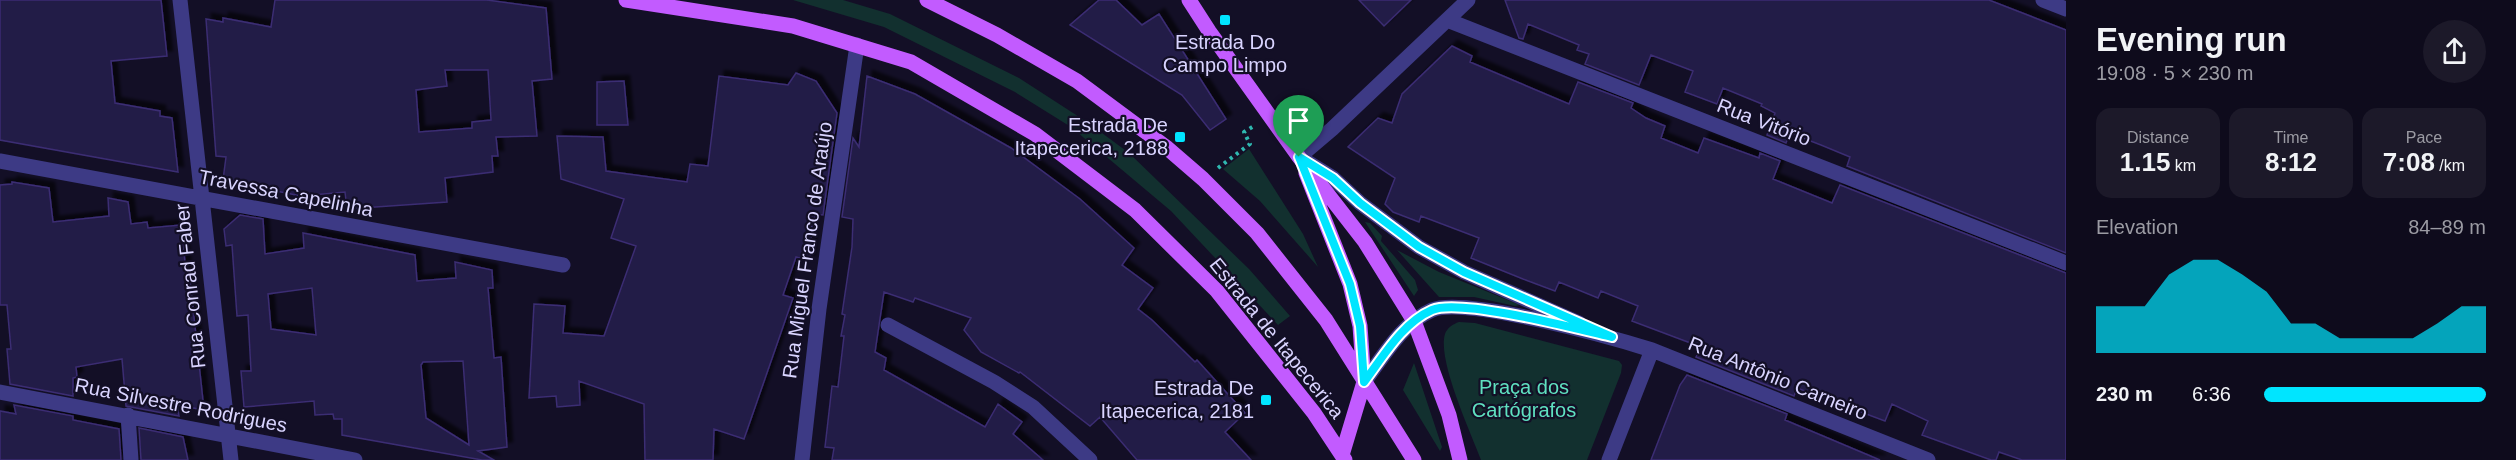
<!DOCTYPE html>
<html lang="en">
<head>
<meta charset="utf-8">
<style>
	:root { --surface:#0e0b1c; --page:#1c1929; --text:#f1f3f6; --muted:#9b9ba3; --accent:#00e5ff }
	body { margin:0; font-family:Arial,sans-serif; background:var(--page); color:var(--text); height:100vh; display:flex; flex-direction:column; font-size:22px; white-space:nowrap }
	* { box-sizing:border-box; margin:0 }
	p { font-size:20px; color:var(--muted) }
	.icon { flex:none; width:33px; height:33px; fill:none; stroke:currentColor; stroke-width:2; stroke-linecap:round; stroke-linejoin:round }
	.map { position:relative; flex:1; overflow:hidden }
	.side { display:flex; flex-direction:column; background:var(--surface); width:450px }
	.side>* { flex:none }
	.pin { position:absolute; display:grid; place-items:center; width:51px; height:51px; color:#fff; margin:-62px -26px; border-radius:50% 50% 50% 0; rotate:-45deg; box-shadow:0 0 6px #0007 }
	.pin .icon { rotate:45deg }
	.round { display:grid; place-items:center; flex:none; width:63px; height:63px; border-radius:32px; background:var(--page) }
	.headline { display:flex; align-items:center; justify-content:space-between; height:102px; padding:0 30px }
	h1 { font-size:33px; font-weight:600; line-height:45px }
	.stats { display:grid; grid-template-columns:repeat(3,1fr); gap:9px; height:102px; padding:6px 30px }
	.stats div { display:grid; align-content:center; border-radius:15px; background:var(--page); text-align:center }
	.stats b { font-size:26px; font-weight:600 }
	.stats small { font-size:16px; font-weight:400 }
	.stats p { font-size:16px }
	.chart { height:168px; padding:12px 30px }
	.chart p { display:flex; justify-content:space-between }
	.chart svg { width:100%; height:108px; margin-top:6px; fill:var(--accent); opacity:.7 }
	ul { padding:0 30px; list-style:none; font-size:20px }
	li { display:grid; grid-template-columns:96px 72px 1fr; align-items:center; height:45px }
	li i { height:15px; border-radius:8px; background:var(--accent) }
	main { display:flex; flex:1; min-height:0 }
	.map>svg:first-child { display:block }
</style>
</head>
<body>
<main>
<div class="map">
<svg width="2066" height="460" viewBox="0 0 2066 460">
	<defs>
		<filter id="shadow"><feDropShadow dx="5.5" dy="-5.5" stdDeviation="1.5" flood-color="#0009"/></filter>
	</defs>
	<rect width="100%" height="100%" fill="#130f26"/>
	<path fill="#12302f" d="M793 0H843L890 14 1019 78 1087 122 1129 153 1249 269 1290 316 1278 325 1171 211 1071 127 1015 92 884 27Z
		M1249 149 1303 234 1318 267 1260 201 1223 169Z
		M1365 222 1370 223 1382 236 1381 241 1415 280 1418 290 1414 296Z
		M1397 250 1439 272 1520 305 1515 306 1474 297H1439Z
		M1459 322 1475 323 1619 361 1622 365 1621 373 1587 460H1481C1471 433 1437 360 1445 334 1447 328 1453 324 1459 322Z
		M1414 363 1442 447 1440 451 1403 390Z"/>
	<path fill="#241b47" stroke="#3b2d73" stroke-width="1.5" fill-rule="evenodd" filter="url(#shadow)" d="M0 0H161L167 56 111 61 115 103 160 111V116L172 118 178 172 0 140Z
		M275 0H487L546 8 552 79 532 81 537 136 496 137 498 156H492L493 172 445 178 447 202 347 209 345 192 301 196 271 190 274 187 223 180 226 157 216 156 206 19 223 22V18L271 27ZM445 70H488L491 120 472 122V128L419 132 416 90 447 86Z
		M1099 0H1116L1142 25 1159 14 1226 119 1210 130 1182 95 1070 25Z
		M1359 0H1411L1384 26Z
		M1505 0H1989L2066 30V253L1847 166 1850 157 1821 145 1790 133 1786 143 1767 135 1775 113 1761 106 1762 104 1723 88 1717 104 1685 92 1693 71 1651 55 1639 85 1585 64 1589 54 1577 50 1579 45 1528 24 1523 39 1519 38Z
		M1452 46 1472 56 1470 62 1569 104 1578 82 1633 103 1631 108 1646 118 1665 126 1661 138 1698 153 1704 138 1759 158 1760 153 1780 161 1773 179 1832 203 1840 185 2066 273V460H2022L1999 452 1996 460H1991L1922 435 1928 421 1892 404 1885 421 1797 388 1794 396 1696 357 1701 347 1632 321 1638 306 1601 291 1598 298 1559 282 1555 291 1523 279 1471 258 1479 238 1421 216 1419 222 1393 212 1385 204 1395 178 1348 147 1378 118 1392 123 1402 94Z
		M796 73 816 81 837 113 823 215 815 214 814 223H812L810 261 796 257 783 295 793 298 744 439 714 429 713 460H645L644 404 579 381 580 405 557 407 556 396 529 398 534 304 565 306 563 333 604 336 636 246 611 238 624 199 561 179 557 136 603 137 606 171 687 182 690 164 708 166 719 76 788 85Z
		M867 76 915 94 1011 148 1080 199 1134 248 1122 265 1153 288 1138 309 1152 320 1195 362 1197 360 1245 413 1225 432 1251 460H1137L1100 417 1090 426 1020 372 1019 373 981 352 964 330 971 318 915 298 913 302 884 292 875 352 886 358 884 370 985 427 998 404 1022 422 1013 434 1043 460H832L834 448 825 447 832 386 838 387 844 336H841L845 315 842 314 852 247 853 219 842 217 853 138 859 147Z
		M624 81 628 125H597V82Z
		M12 182 49 188 53 222 109 216 108 198 128 202 131 224 147 222 148 228 181 225 187 281 190 280 204 410 177 405 179 416 126 406 122 359 76 367 77 377 73 378V396L10 384 7 349H11L7 305H0V185L12 184Z
		M240 215 263 219 265 254 304 248 303 233 415 255 417 281 456 278 455 262 492 270 493 288H488L494 358 501 357 507 447 478 451 494 460H482L342 435V419H334L333 414 315 415 314 401 244 407 241 371H251L248 315 237 316 232 245 226 246 224 229ZM312 288 316 335 271 329 268 294ZM463 361 469 445 426 418 421 365 423 362Z
		M1687 375 1787 414 1785 420 1880 460H1651L1680 385Z
		M14 405 73 416V420L119 429 121 460H0V411L16 414Z
		M139 428 183 437 188 460H141Z"/>
	<g fill="none" stroke-linecap="round" stroke-linejoin="round">
		<path stroke="#2fb8b0" stroke-width="4" stroke-dasharray="3 4.5" stroke-linecap="butt" d="M1218 168 1250 144 1244 132 1254 126"/>
		<path stroke="#3d3a85" stroke-width="15" d="M180 0 231 460
			M1468 0 1332 129 1299 157 1333 178 1360 203 1419 247 1464 272 1579 323
			M2043 0 2066 9
			M1447 20 2066 263
			M0 161 563 265
			M888 325 994 382 1033 407 1090 460
			M1364 382C1383 357 1402 323 1432 310 1465 296 1614 338 1652 350L1928 460
			M0 392 355 460
			M128 415 131 460
			M802 460 819 309 857 45
			M1609 460 1652 350"/>
		<path stroke="#c25bff" stroke-width="15" d="M626 0 793 26 911 62 1035 134 1135 210 1217 291 1314 413 1345 460
			M927 0 997 35 1077 81 1166 147 1203 179 1257 233 1326 320 1414 460
			M1189 0 1209 31 1299 157 1365 242 1414 321 1449 415 1460 460
			M1306 173 1350 284 1360 326 1364 382 1342 455"/>
	</g>
	<g fill="none" stroke-linecap="round" stroke-linejoin="round">
		<defs>
			<path id="route" d="M1299 157 1333 178 1360 203 1419 247 1464 272 1612 337C1578 329 1460 298 1432 310 1402 323 1383 357 1364 382L1360 326 1350 284Z"/>
		</defs>
		<use href="#route" stroke="#fff" stroke-width="12"/>
		<use href="#route" stroke="#00e5ff" stroke-width="8"/>
	</g>
	<g fill="#00e5ff" stroke="#130f26" stroke-width="2">
		<rect x="1219" y="14" width="12" height="12" rx="3"/>
		<rect x="1174" y="131" width="12" height="12" rx="3"/>
		<rect x="1260" y="394" width="12" height="12" rx="3"/>
	</g>
	<g text-anchor="middle" stroke-width="4.5" stroke-linejoin="round" paint-order="stroke">
		<g font-size="20" fill="#d9d4ff" stroke="#130f26" text-anchor="end">
			<text x="1225" y="49" text-anchor="middle">Estrada Do<tspan x="1225" dy="23">Campo Limpo</tspan></text>
			<text x="1168" y="132">Estrada De<tspan x="1168" dy="23">Itapecerica, 2188</tspan></text>
			<text x="1254" y="395">Estrada De<tspan x="1254" dy="23">Itapecerica, 2181</tspan></text>
		</g>
		<g font-size="20" fill="#d9d4ff" stroke="#130f26">
			<text transform="translate(1764 122) rotate(21)" y="7">Rua Vitório</text>
			<text transform="translate(286 193) rotate(11)" y="7">Travessa Capelinha</text>
			<text transform="translate(807 250) rotate(-82)" y="7">Rua Miguel Franco de Araújo</text>
			<text transform="translate(190 286) rotate(-96)" y="7">Rua Conrad Faber</text>
			<text transform="translate(1277 338) rotate(51)" y="7">Estrada de Itapecerica</text>
			<text transform="translate(1778 378) rotate(22)" y="7">Rua Antônio Carneiro</text>
			<text transform="translate(181 405) rotate(11)" y="7">Rua Silvestre Rodrigues</text>
		</g>
		<g font-size="20" fill="#5fe0c0" stroke="#130f26">
			<text x="1524" y="394">Praça dos<tspan x="1524" dy="23">Cartógrafos</tspan></text>
		</g>
	</g>
</svg>
<div class="pin" style="left:1299px;top:157px;background:#1e9e55"><svg class="icon" aria-label="arrive" viewBox="0 0 24 24"><path d="M6 21V4h12l-3 4 3 4H6"/></svg></div>
</div>
<section class="side">
<div class="headline"><div><h1>Evening run</h1><p>19:08 · 5 × 230 m</p></div><a class="round"><svg class="icon" aria-label="share" viewBox="0 0 24 24"><path d="M12 15V3M7 8l5-5 5 5M5 13v7h14v-7"/></svg></a></div>
<div class="stats">
<div><p>Distance</p><b>1.15<small> km</small></b></div>
<div><p>Time</p><b>8:12</b></div>
<div><p>Pace</p><b>7:08<small> /km</small></b></div>
</div>
<div class="chart"><p><span>Elevation</span>84–89 m</p>
<svg viewBox="0 0 160 44" preserveAspectRatio="none"><path d="M0 44V25L10 25L20 25L30 12L40 6L50 6L60 12L70 19L80 32L90 32L100 38L110 38L120 38L130 38L140 32L150 25L160 25V44z"/></svg>
</div>
<ul>
<li><b>230 m</b>6:36<i style="width:100%"></i></li>
</ul>
</section>
</main>
</body>
</html>
